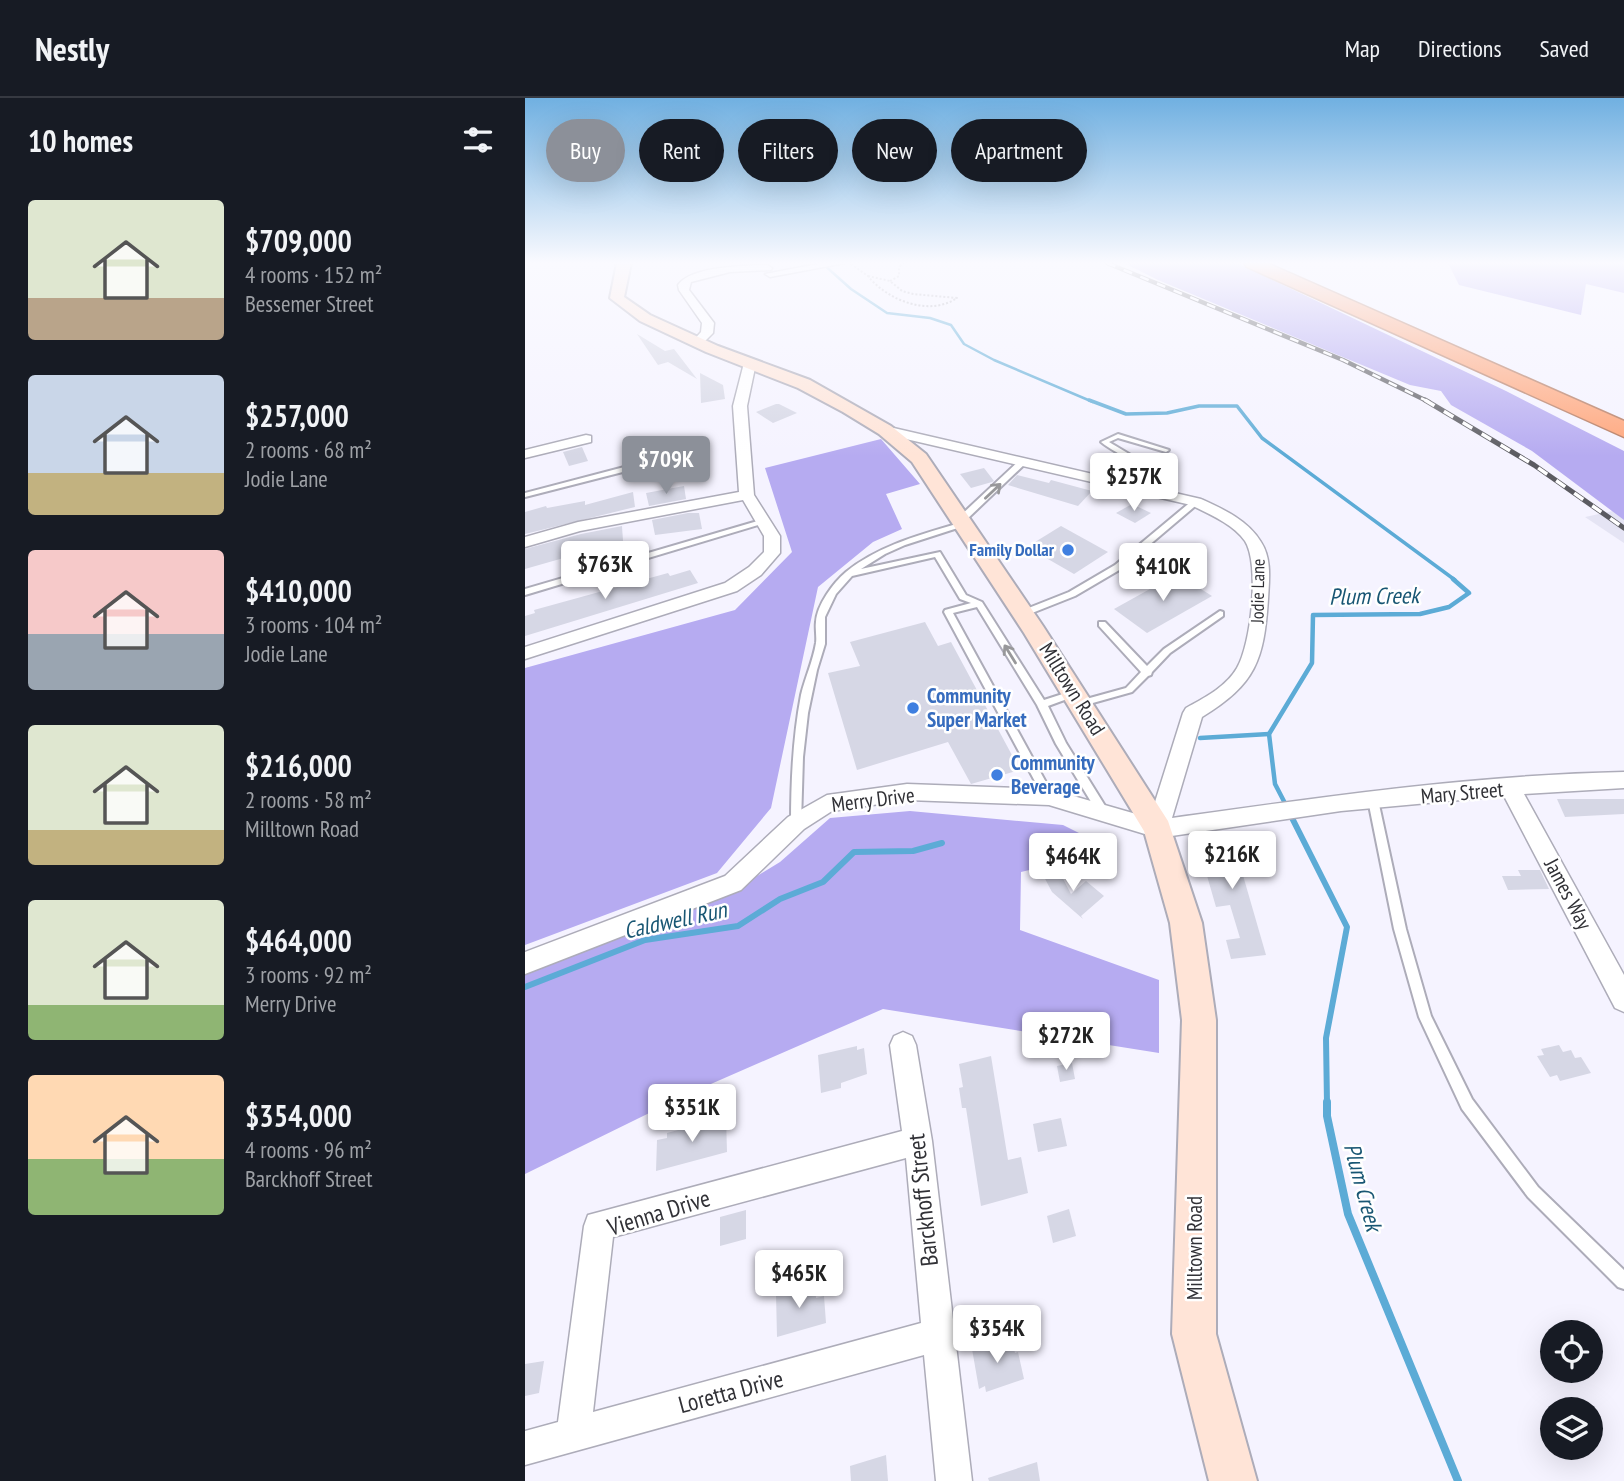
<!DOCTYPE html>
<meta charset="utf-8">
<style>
:root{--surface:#171b24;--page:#20242c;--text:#f1f3f6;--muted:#9ea1a6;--line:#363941;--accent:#8c9099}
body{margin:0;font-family:"PT Sans Narrow",sans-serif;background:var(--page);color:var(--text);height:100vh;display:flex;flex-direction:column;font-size:26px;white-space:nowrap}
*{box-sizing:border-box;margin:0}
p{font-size:23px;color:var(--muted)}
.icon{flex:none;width:38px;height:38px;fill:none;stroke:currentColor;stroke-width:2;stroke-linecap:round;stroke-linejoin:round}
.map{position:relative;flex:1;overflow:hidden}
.panel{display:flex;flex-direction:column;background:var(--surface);width:525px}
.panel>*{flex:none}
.hud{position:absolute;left:21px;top:21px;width:665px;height:63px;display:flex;gap:14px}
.fabs{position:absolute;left:1015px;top:1222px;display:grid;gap:14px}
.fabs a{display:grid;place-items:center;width:63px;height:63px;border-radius:50%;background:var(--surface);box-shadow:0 7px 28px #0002;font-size:35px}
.price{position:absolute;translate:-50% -60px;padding:0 16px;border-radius:7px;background:#fff;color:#222;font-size:23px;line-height:46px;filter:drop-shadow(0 2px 4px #0008)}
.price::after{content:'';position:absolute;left:50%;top:42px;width:21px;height:16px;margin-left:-10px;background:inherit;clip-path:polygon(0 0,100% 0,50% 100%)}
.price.active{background:var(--accent);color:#fff}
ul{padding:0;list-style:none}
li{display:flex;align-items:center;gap:21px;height:175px;padding:0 28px}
li span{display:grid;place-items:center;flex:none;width:196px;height:140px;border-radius:7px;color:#555}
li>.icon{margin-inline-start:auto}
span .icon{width:84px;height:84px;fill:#fffc;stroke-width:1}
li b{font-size:30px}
h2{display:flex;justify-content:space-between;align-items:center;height:84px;padding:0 28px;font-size:30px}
.pill{padding:0 24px;border-radius:32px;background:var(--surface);box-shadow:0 7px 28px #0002;font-size:24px;line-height:63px}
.pill.active{background:var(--accent);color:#fff}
header{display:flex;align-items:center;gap:42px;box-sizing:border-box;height:98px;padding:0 35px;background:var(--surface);border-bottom:2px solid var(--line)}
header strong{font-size:33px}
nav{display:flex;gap:38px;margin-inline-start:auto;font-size:24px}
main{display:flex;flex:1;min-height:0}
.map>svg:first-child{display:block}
.built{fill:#e5e4f4}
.forest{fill:#b6abf1}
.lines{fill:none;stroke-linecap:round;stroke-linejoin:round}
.stream-far4{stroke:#5cabd6;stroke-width:2.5}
.stream-far3{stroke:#5cabd6;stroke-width:3.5}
.stream-far2{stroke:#5cabd6;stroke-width:4.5}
.stream-far1{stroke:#5cabd6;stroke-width:6}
.stream{stroke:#5cabd6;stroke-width:8}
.building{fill:#d6d7e5}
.lane-casing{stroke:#adacb9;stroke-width:4}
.street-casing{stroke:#adacb9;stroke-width:3}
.secondary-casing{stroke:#adacb9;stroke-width:4}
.highway-casing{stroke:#b77c62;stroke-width:3}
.path{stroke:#aaa9b2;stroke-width:2;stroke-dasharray:2 2;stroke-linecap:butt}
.lane{fill:#fff;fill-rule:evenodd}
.street{fill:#fff;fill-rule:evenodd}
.secondary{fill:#ffe4d7;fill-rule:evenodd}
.highway{fill:#ffa57a;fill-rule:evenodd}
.rail-far1-casing{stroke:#5b5b61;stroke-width:4.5}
.rail-casing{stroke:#5b5b61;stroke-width:5}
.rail-far1{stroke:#fff;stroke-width:2.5;stroke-dasharray:9;stroke-linecap:butt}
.rail{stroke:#fff;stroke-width:3.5;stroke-dasharray:11;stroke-linecap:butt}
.oneway{stroke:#98989a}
.shop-dot{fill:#3f7fe0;stroke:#fff;stroke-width:2.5}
.labels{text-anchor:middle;stroke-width:5;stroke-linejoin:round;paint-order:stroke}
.far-shop-label{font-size:18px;font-weight:bold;fill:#366cbe;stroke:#fff;text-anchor:end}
.far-street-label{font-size:18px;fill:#313136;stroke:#fff}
.street-label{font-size:21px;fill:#313136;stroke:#fff}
.shop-label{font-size:21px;font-weight:bold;fill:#366cbe;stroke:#fff;text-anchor:start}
.water-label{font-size:23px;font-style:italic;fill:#185673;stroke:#fff}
.near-street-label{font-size:24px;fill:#313136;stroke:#fff}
</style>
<header>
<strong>Nestly</strong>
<nav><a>Map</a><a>Directions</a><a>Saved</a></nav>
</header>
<main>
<section class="panel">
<h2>10 homes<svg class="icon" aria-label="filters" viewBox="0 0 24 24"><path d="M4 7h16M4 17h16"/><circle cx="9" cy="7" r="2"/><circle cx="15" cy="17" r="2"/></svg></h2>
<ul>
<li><span style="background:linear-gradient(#dfe7d0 70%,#b9a48a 0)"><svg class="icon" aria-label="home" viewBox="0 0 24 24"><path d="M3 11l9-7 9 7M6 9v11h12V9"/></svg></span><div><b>$709,000</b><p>4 rooms · 152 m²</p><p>Bessemer Street</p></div></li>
<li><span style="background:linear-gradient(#c9d6e8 70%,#c2b280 0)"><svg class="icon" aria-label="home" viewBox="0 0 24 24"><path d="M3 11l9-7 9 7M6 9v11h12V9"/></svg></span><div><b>$257,000</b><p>2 rooms · 68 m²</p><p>Jodie Lane</p></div></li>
<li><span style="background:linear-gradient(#f6c9c9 60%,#9aa5b1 0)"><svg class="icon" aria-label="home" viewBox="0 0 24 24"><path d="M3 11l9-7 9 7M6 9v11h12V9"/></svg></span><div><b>$410,000</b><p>3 rooms · 104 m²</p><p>Jodie Lane</p></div></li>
<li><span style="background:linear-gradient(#dfe7d0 75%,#c2b280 0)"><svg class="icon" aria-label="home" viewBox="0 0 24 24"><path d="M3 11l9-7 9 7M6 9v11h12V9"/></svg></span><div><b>$216,000</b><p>2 rooms · 58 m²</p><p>Milltown Road</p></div></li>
<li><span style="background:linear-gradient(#dfe7d0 75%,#8fb573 0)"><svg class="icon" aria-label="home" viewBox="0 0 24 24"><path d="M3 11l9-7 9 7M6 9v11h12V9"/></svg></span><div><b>$464,000</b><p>3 rooms · 92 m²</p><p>Merry Drive</p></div></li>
<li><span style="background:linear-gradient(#ffd9b3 60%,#8fb573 0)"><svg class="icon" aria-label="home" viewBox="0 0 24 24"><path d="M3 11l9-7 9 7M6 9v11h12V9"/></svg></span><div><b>$354,000</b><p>4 rooms · 96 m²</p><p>Barckhoff Street</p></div></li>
</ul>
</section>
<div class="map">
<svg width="1099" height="1383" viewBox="0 0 1099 1383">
<rect width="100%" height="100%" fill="#f5f3ff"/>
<!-- built -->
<path class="built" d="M1088,413L1099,421V445L1060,419Z"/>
<!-- forest -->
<g class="forest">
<path d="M599,165H712L981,293L1099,353V422L1007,353L926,307L916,293L885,287L633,182Z"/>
<path d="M923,165H1099V195L1061,186L1056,217L934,187Z"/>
<path d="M356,341L395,386L361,396L377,431L348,444L293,489L246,710L192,775L0,847V570L210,512L267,454L240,370Z"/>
<path d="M385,713L538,727L588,752L496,774L495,832L634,882V955L358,911L163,996L0,1076V875L196,800L255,764L305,720Z"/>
</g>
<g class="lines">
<!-- stream-far4 -->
<path class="stream-far4" d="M297,165L326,191L362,215L405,220L426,227L439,246L469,262L568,304"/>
<!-- stream-far3 -->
<path class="stream-far3" d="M564,302L601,316L642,315L674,308H712L737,340L930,482"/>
<!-- stream-far2 -->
<g class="stream-far2">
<path d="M675,640L744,636"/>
<path d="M763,711L750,686L744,636L787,565L788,517L895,516L924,509L944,495L928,481"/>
</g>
<!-- stream-far1 -->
<g class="stream-far1">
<path d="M762,710L822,829L801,940L802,1006"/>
<path d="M0,889L120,842L213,828L255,801L298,784L329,754L388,753L417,745"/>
</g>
<!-- stream -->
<path class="stream" d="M802,1004V1018L823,1116L933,1383"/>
</g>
<!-- building -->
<g class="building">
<path d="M112,236L140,253L149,251L172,281L143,264L133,267Z"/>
<path d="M175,275L198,287L200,301L176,305Z"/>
<path d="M251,306H254L272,315L248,325L231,314Z"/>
<path d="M57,349L63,363L44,368L38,354Z"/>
<path d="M459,370L469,383L467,384L446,390L435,376Z"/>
<path d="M492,377L524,385L526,382L567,393L553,408L483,387Z"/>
<path d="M159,388L161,401L124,408L121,395Z"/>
<path d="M108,394L110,409L0,436V414L21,408L22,410L60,403V407Z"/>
<path d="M607,406L626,415L610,425L591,415Z"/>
<path d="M163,415H174L177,431L130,437L127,422Z"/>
<path d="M97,428L98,443L0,471V451L56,436Z"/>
<path d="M536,428L583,454L549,476L502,449Z"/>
<path d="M165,472L173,485L0,538V518L10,515L9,512L143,475L145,478Z"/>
<path d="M652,476L687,498L622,535L589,511Z"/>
<path d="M400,524L413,548L426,544L495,672L446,686L423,644L332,672L303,575L335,568L325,544Z"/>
<path d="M1032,701H1099V716L1040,719Z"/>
<path d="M715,736L725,766L715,767L741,857L706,861L701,842L715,840L705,807L691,809L672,743Z"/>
<path d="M532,769L546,796L561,783L579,798L556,818L558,821L527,794L517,775Z"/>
<path d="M993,772H1015L1024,791L983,792L977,778H996Z"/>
<path d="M1034,947L1038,954L1046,952L1050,960L1056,959L1066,975L1035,983L1032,977L1025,979L1012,958L1019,957L1016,951Z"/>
<path d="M332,948V952L339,950L342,976L316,985V990L296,995L293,957Z"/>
<path d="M466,958L483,1062L496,1059L503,1095L456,1108L441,1010H437L434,990L438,989L434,966Z"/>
<path d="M547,965L550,981L535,984L532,968Z"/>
<path d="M201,1019L202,1054L131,1073L132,1042L142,1040V1035Z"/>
<path d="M536,1020L542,1048L513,1054L508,1026Z"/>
<path d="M544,1111L551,1138L528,1145L522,1118Z"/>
<path d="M221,1112V1141L195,1148V1119Z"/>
<path d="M290,1186L291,1200L299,1198L301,1225L252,1239L251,1196Z"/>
<path d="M486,1238L490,1255L493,1254L499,1281L461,1294L460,1288L454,1291L447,1251Z"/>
<path d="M19,1263L14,1295L0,1298V1266Z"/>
<path d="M361,1357L363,1383H326L325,1368Z"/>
<path d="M512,1364L515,1383H464L463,1380Z"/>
</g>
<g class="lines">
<defs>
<g id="lane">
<path d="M593,336L644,352L641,354L593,340L584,344C603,356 636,369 629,396L622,394C625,365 594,359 576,344Z"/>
<path d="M126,362H129V366L0,399V395Z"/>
<path d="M495,362L502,364L440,423H434V419Z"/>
<path d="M668,402L675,404L596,471L550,498L502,517H496V513L544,494L590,467Z"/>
<path d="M236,422H242L243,424L0,497V491Z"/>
<path d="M438,424H444L445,426L380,447L360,456L336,471L415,454L441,497L457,504L519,602L550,592L553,593L555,595L553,597L523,608L541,645L582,711L583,714L582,717H574L531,646L512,607L452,509L428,515L529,699L528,702H520L419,514L420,512L446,505L435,501L410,459L327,478L311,496L300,519V546L292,572L283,615L278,659L276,725L275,728H267L266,725C266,682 268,639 276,597C280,580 288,563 291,545C292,538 290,531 291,524C292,507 308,485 321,474C354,447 398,436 438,424Z"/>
<path d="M695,513L698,514V518L645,555L627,574L626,577L623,578L607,594L557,608L554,607L552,605L554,603L601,590L616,574L574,528V524H580L622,568L639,551Z"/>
<path d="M848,698L852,699L853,702L881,831L906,918L947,1001L1013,1089L1099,1172V1191L1093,1189L1003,1099L937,1011L894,919L869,831L843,702L844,699Z"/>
</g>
<g id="street">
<path d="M298,165H320L245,179L240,176Z"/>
<path d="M242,167L247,170L246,172L205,174L166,184L164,192L189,225L188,235L177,246H169L167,244L176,234L177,225L154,192L153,187C167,168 219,168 242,167Z"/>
<path d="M225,261L231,265L222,308L229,397L255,438V455L236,477L212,493L0,561V549L200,485L224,469L239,454V438L218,402L55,433L0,449V439L53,424L214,394L208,308L219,265Z"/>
<path d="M360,328L676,401C698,411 723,422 736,444C747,461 744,482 743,501C739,562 731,586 677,619L647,720C797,699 948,677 1099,674V690L999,696L1099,877V914L1090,910L979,698L816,713L633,740L524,707L382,702L307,713L279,731L216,792L0,876V854L200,778L263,719L302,697L382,686L524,691L625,720L658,615L661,610C679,600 701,589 712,570C726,547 735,466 720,443C708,426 684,416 666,407L355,335V329Z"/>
<path d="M61,337L66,338V344L0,360V352Z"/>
<path d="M378,934L387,938L391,947L407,1043L447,1383H411L399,1257L0,1367V1333L33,1324L59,1128L63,1117L377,1033L365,947L369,938ZM381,1060L396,1225L68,1314L88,1139Z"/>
</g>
<path id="secondary" d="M92,165H106L99,199L125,217L193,248L285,282L366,328L401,356L518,528L643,723L677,825L691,922V1236L732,1383H684L647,1236L657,922L645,825L619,733L499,535L387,364L354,336L318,314L273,290L181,254L115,223L85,200Z"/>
<path id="highway" d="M719,165H742L1099,323V339L722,169Z"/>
</defs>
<!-- lane casing -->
<use href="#lane" class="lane-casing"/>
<!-- street casing -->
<use href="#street" class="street-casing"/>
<!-- secondary casing -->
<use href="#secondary" class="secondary-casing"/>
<!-- highway casing -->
<use href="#highway" class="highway-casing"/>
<!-- path -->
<g class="path">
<path d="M326,166L343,178"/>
<path d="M343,178L365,183L377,193L388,196L432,200C404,219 362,202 343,178Z"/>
<path d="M365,183L374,178V169L379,165"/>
</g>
<!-- lane -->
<use href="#lane" class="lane"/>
<!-- street -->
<use href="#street" class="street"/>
<!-- secondary -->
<use href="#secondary" class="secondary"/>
<!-- highway -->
<use href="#highway" class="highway"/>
<defs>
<path id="rail-far1" d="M582,165L818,262L904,304"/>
<path id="rail" d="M900,302L1009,367L1099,430"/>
</defs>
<!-- rail-far1 casing -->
<use href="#rail-far1" class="rail-far1-casing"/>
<!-- rail casing -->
<use href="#rail" class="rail-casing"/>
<!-- rail-far1 -->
<use href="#rail-far1" class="rail-far1"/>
<!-- rail -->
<use href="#rail" class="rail"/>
</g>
<!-- one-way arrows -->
<defs><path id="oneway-shaft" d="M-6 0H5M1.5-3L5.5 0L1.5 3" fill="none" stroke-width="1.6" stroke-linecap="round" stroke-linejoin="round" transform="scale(1.75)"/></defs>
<g class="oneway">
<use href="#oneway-shaft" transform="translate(468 393) rotate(-43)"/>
<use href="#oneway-shaft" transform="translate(485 556) rotate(-122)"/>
</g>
<!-- sky -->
<linearGradient id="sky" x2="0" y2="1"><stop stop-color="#70b0e1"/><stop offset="0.46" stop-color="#fafaff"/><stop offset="1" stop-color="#fafaff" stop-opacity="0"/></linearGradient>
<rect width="1099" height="358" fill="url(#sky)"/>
<!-- markers -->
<g class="shop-dot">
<circle cx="543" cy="452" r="7"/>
<circle cx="388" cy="610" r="7"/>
<circle cx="472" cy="677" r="7"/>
</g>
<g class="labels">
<!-- far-shop labels -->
<g class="far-shop-label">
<text x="529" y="458">Family Dollar</text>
</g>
<!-- far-street labels -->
<g class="far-street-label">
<text transform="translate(733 493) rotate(-89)" y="6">Jodie Lane</text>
</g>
<!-- street labels -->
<g class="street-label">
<text transform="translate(547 591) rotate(58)" y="7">Milltown Road</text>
<text transform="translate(937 695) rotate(-5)" y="7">Mary Street</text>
<text transform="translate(348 702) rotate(-7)" y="7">Merry Drive</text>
<text transform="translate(1043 796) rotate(62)" y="7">James Way</text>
<text transform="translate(670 1150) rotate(-90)" y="7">Milltown Road</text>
</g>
<!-- shop labels -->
<g class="shop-label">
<text x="402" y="605">Community<tspan x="402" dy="24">Super Market</tspan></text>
<text x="486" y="672">Community<tspan x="486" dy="24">Beverage</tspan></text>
</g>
<!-- water labels -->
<g class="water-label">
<text transform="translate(849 498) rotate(-1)" y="8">Plum Creek</text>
<text transform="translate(150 822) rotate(-12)" y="8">Caldwell Run</text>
<text transform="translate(838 1089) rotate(75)" y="8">Plum Creek</text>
</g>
<!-- near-street labels -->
<g class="near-street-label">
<text transform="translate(398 1102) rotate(-96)" y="8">Barckhoff Street</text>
<text transform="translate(134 1115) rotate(-17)" y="8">Vienna Drive</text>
<text transform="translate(206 1294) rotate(-15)" y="8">Loretta Drive</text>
</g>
</g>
</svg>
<div class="fabs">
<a><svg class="icon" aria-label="locate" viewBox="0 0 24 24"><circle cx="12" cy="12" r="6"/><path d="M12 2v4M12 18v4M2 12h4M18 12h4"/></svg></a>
<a><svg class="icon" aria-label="layers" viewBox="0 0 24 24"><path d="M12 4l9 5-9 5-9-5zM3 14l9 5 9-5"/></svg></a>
</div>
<b class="price active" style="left:141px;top:398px">$709K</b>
<b class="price" style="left:609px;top:415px">$257K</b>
<b class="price" style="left:80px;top:503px">$763K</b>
<b class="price" style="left:638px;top:505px">$410K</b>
<b class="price" style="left:707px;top:793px">$216K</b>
<b class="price" style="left:548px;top:795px">$464K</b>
<b class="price" style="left:541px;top:974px">$272K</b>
<b class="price" style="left:167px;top:1046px">$351K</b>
<b class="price" style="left:274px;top:1212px">$465K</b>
<b class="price" style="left:472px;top:1267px">$354K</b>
<div class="hud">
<a class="pill active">Buy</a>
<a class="pill">Rent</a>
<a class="pill">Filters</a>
<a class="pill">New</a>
<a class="pill">Apartment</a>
</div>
</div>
</main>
